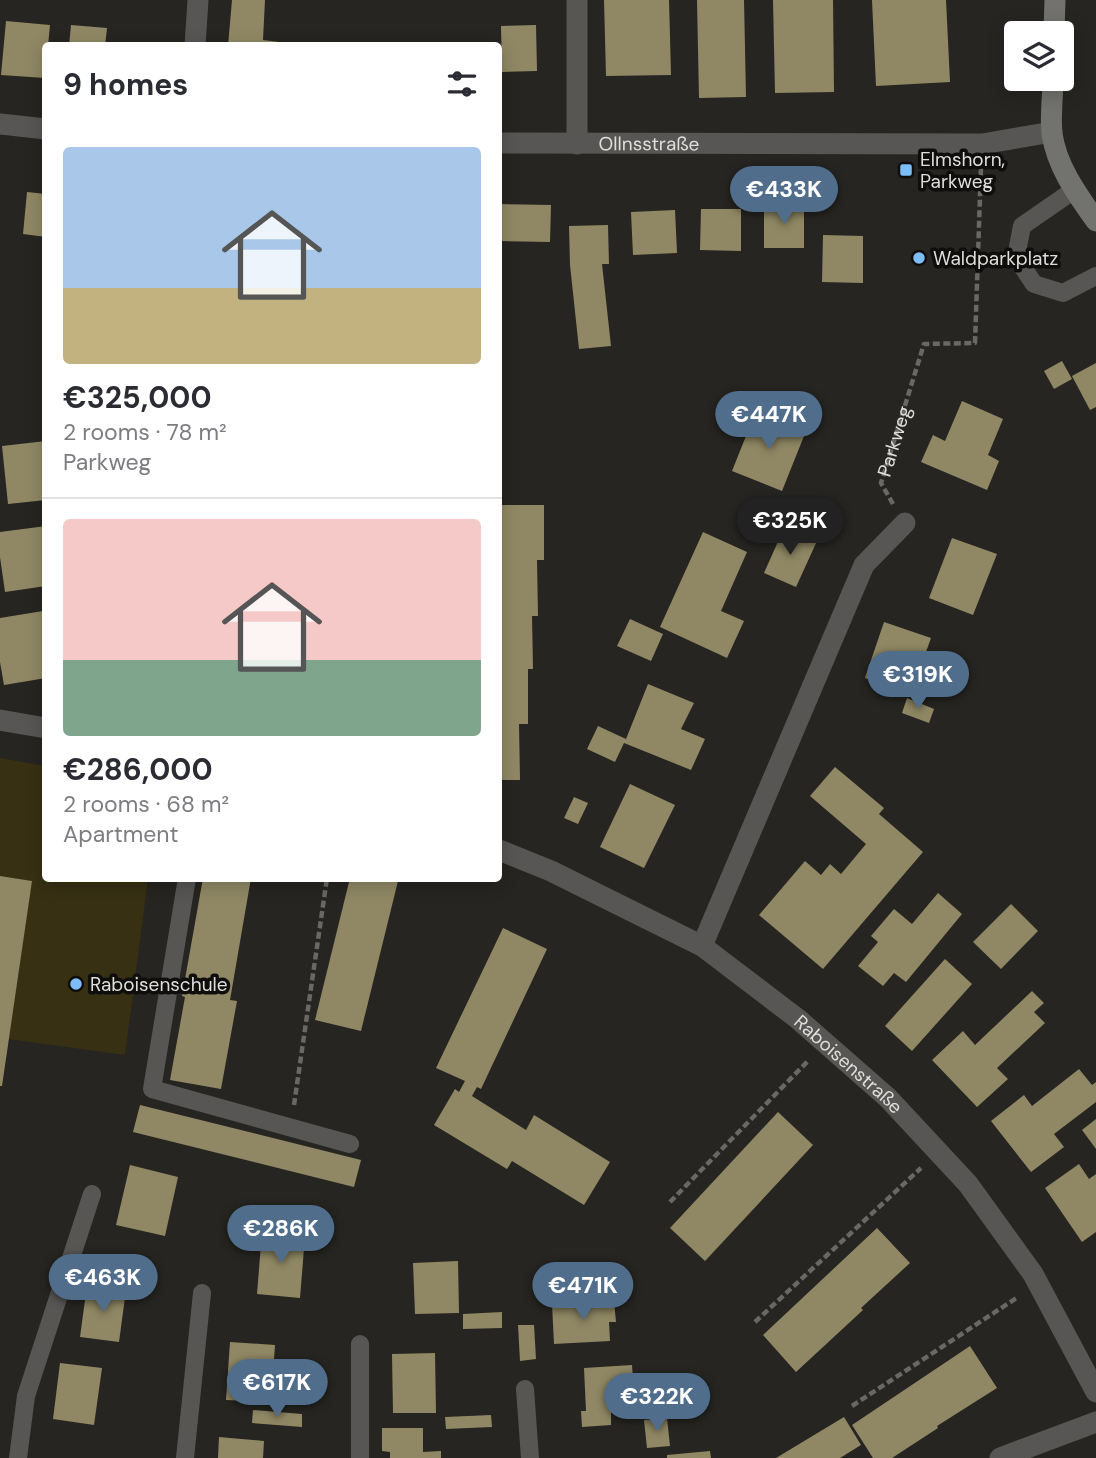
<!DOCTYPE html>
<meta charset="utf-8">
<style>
:root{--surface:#fff;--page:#f2f2f3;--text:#2b2b33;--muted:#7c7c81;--line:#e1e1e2;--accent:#506d8c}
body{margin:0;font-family:"DM Sans",sans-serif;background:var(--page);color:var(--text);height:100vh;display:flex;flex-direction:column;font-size:26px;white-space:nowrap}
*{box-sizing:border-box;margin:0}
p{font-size:23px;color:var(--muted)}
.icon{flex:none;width:38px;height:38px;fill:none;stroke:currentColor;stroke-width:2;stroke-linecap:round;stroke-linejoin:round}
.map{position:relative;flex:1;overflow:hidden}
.panel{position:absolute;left:42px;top:42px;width:460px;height:840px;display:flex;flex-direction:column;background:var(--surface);border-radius:7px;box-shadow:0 4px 18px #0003}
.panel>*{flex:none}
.controls{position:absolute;left:1004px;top:21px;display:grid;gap:14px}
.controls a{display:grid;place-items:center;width:70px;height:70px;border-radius:7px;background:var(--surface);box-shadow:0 4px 18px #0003;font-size:35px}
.price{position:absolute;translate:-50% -60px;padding:0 16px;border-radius:24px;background:var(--accent);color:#fff;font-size:23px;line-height:46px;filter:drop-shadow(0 2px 4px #0008)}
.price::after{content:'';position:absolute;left:50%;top:42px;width:21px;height:16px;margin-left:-10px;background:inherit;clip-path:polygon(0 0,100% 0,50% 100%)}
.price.current{background:#222;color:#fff}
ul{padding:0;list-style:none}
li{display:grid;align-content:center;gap:14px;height:371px;padding:0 21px}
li+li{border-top:2px solid var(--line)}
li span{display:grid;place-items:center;height:217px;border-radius:7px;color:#555}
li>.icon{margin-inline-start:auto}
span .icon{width:126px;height:126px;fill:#fffc;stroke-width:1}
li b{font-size:30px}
h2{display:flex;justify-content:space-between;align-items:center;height:84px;padding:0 21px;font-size:30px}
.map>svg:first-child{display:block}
.green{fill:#373013}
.building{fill:#908864}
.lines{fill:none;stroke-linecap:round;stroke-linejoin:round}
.path{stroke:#686864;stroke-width:4.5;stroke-dasharray:7 3.5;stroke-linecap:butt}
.lane{stroke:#575654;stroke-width:18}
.street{stroke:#575654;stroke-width:21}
.secondary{stroke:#72726f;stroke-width:21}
.poi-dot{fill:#7dbef9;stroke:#0f0e0d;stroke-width:2.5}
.labels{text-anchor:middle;stroke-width:7;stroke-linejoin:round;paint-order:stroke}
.street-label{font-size:19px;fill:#dededb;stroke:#0f0e0d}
.poi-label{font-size:19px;fill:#dededb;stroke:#0f0e0d;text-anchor:start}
</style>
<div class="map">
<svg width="1096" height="1458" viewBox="0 0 1096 1458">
<rect width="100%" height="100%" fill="#262521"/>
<!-- green -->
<path class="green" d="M0,758L45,766L46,878L148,879L125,1055L8,1039L32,881L0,876Z"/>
<!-- building -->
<g class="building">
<path d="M232,0H265L263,40L287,43V46H228Z"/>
<path d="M604,0H669L671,75L606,76Z"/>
<path d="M697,0H744L746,97L699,98Z"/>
<path d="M773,0H833L834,92L775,93Z"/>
<path d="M872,0H946L950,82L876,86Z"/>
<path d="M6,21L50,25L48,46H46L45,78L1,75Z"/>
<path d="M71,25L107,28L105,46H69Z"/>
<path d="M536,25L537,71L502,72L501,26Z"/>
<path d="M27,192L46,194V237L23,234Z"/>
<path d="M499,204L551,205L550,242L499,241Z"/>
<rect x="764" y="204" width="40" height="44"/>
<path d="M701,209H741V251L700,250Z"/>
<path d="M675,210L677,253L633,255L631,212Z"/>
<path d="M608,225L609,264H602L611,346L579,349L570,265L569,226Z"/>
<path d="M823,235L863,236V283L822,282Z"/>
<path d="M1062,361L1072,379L1054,389L1044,371Z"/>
<path d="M1096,363V407L1090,410L1072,376Z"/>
<path d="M962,401L1003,419L988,455L999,461L987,490L921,462L933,435L945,441Z"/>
<path d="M756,411L806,431L782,491L732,471Z"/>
<path d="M46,441V500L8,504L2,446Z"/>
<path d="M499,505H544V560H537L538,616H532L533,669H528V724H519L520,780H499Z"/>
<path d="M46,526V586L5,592L0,557V532Z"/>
<path d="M785,526L817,541L796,587L764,573Z"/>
<path d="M703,532L747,552L721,611L744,621L727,658L660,627Z"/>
<path d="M952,538L997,554L973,615L929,598Z"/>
<path d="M43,611L46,678L4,685L0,662V618Z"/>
<path d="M630,619L663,634L651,661L617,646Z"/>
<path d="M884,622L931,638L911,694L865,678Z"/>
<path d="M648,684L694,703L681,729L705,739L691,770L624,743L615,762L587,749L598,726L626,739Z"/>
<path d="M907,698L934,709L929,723L902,713Z"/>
<path d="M835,767L884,808L879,814L923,852L823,969L759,915L805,861L821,875L830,864L841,874L866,844L810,796Z"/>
<path d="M630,784L675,805L644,868L600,847Z"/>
<path d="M574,797L588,803L578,824L564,818Z"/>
<path d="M0,876L32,881L2,1086H0Z"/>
<path d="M203,878H251L230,1000L237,1001L221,1089L170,1080L185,997L182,996Z"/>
<path d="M350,878H386L398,881L361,1031L315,1020Z"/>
<path d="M938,893L962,914L906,982L894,973L883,986L858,966L878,942L871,936L894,909L912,924Z"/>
<path d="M1011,904L1038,931L1001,969L973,942Z"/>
<path d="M503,928L547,949L481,1089L477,1087L472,1096L526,1130L534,1115L610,1162L584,1205L512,1161L507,1169L434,1125L455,1089L459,1092L465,1081L436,1068Z"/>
<path d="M945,959L972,984L912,1051L885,1026Z"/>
<path d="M1032,991L1044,1003L1034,1012L1045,1023L997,1068L1008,1079L977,1107L932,1060L963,1031L975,1045Z"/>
<path d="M1079,1069L1092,1085L1096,1082V1102L1054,1134L1064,1147L1031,1172L991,1121L1024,1095L1032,1106Z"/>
<path d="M140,1105L361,1160L354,1187L133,1132Z"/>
<path d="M778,1112L813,1145L705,1261L670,1228Z"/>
<path d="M1096,1119V1149L1082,1130Z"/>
<path d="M1079,1164L1089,1179L1096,1174V1232L1082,1242L1045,1188Z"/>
<path d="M130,1165L178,1177L165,1236L116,1225Z"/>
<path d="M877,1228L910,1263L861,1308L863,1310L796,1372L763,1335Z"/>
<path d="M262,1232L305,1236L300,1298L257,1294Z"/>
<path d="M458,1261L459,1313L415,1314L413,1263Z"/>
<path d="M87,1285L126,1290L119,1342L80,1337Z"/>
<path d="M614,1301L616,1322H609L610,1341L554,1344L552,1304Z"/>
<path d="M502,1312V1328L463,1329V1314Z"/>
<path d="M518,1325H534L536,1359L520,1361Z"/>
<path d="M230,1342L275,1345L271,1402L226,1400Z"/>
<path d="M970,1346L997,1388L937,1426L938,1428L892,1458H873L852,1425Z"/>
<path d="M435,1353L436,1413H393L392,1354Z"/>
<path d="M60,1363L102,1368L94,1425L53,1419Z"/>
<path d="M632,1365L635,1408L611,1409V1425L582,1427L581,1411H586L584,1368Z"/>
<path d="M253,1410L302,1414V1427L252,1423Z"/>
<path d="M491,1415L492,1427L446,1429L445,1417Z"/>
<path d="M844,1417L861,1445L840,1458H776Z"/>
<path d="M667,1418L670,1446L647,1448L644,1420Z"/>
<path d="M382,1428H423V1452L441,1451V1458H390V1452L382,1451Z"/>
<path d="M219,1437L264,1441L263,1458H218Z"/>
<path d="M710,1451L711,1458H667V1455Z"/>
</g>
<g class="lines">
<!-- path -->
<g class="path">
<path id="s1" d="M893,504L881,483L924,344L975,343L981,167"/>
<path d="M294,1105L327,878"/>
<path d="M670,1202L809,1060"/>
<path d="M755,1322L921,1168"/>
<path d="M852,1406L1018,1297"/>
</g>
<!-- lane -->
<g class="lane">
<path d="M1074,190L1022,226L1016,257L1034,284L1063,293L1096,276"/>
<path d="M187,878L152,1089L350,1144"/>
<path d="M525,1389L530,1458"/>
<path d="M18,1458L26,1396L92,1194"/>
<path d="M185,1458L202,1293"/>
<path d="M360,1458V1344"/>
</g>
<!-- street -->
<g class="street">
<path d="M577,0V144"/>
<path d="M195,46L198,0"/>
<path d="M0,124L46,129"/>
<path id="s2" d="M499,143L982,144L1052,132"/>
<path d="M0,720L46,728"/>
<path id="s3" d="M499,850L551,871L702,946L798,1019L888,1098L968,1184L1033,1274L1096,1392"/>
<path d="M702,946L864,565L905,523"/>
<path d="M1000,1458L1096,1422"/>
</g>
<!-- secondary -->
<g class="secondary">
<path d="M1054,33L1055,0"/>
<path d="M1053,79C1053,96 1050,116 1052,134C1057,167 1077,194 1096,221"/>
</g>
</g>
<!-- markers -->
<g class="poi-dot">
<rect x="899" y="163" width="14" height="14" rx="3.5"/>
<circle cx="919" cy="258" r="7"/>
<circle cx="76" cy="984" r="7"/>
</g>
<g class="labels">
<!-- street labels -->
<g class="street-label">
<text dy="7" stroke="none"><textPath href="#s2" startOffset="150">Ollnsstraße</textPath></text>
<text dy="7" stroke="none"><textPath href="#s1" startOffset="68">Parkweg</textPath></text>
<text dy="7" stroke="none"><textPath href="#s3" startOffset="413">Raboisenstraße</textPath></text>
</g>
<!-- poi labels -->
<g class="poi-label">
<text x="920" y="166">Elmshorn,<tspan x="920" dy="22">Parkweg</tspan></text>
<text x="933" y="265">Waldparkplatz</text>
<text x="90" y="991">Raboisenschule</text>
</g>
</g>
</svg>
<div class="controls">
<a><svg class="icon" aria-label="layers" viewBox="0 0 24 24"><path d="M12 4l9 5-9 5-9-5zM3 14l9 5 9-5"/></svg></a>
</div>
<b class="price" style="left:784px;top:226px">€433K</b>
<b class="price" style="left:769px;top:451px">€447K</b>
<b class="price current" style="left:790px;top:557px">€325K</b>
<b class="price" style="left:918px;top:711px">€319K</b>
<b class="price" style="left:281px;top:1265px">€286K</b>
<b class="price" style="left:103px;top:1314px">€463K</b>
<b class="price" style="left:583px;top:1322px">€471K</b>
<b class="price" style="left:277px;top:1419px">€617K</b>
<b class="price" style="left:657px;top:1433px">€322K</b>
<section class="panel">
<h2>9 homes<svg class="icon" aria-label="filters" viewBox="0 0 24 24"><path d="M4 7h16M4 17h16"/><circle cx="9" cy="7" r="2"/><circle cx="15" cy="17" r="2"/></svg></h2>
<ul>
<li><span style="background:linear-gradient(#a9c7e8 65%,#c2b280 0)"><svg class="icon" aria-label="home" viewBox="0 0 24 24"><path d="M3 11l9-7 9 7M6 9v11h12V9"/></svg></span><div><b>€325,000</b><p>2 rooms · 78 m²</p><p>Parkweg</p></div></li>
<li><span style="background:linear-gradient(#f6c9c9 65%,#7fa58c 0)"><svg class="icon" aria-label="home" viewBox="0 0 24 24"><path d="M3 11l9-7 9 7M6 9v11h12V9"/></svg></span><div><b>€286,000</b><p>2 rooms · 68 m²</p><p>Apartment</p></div></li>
</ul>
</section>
</div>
